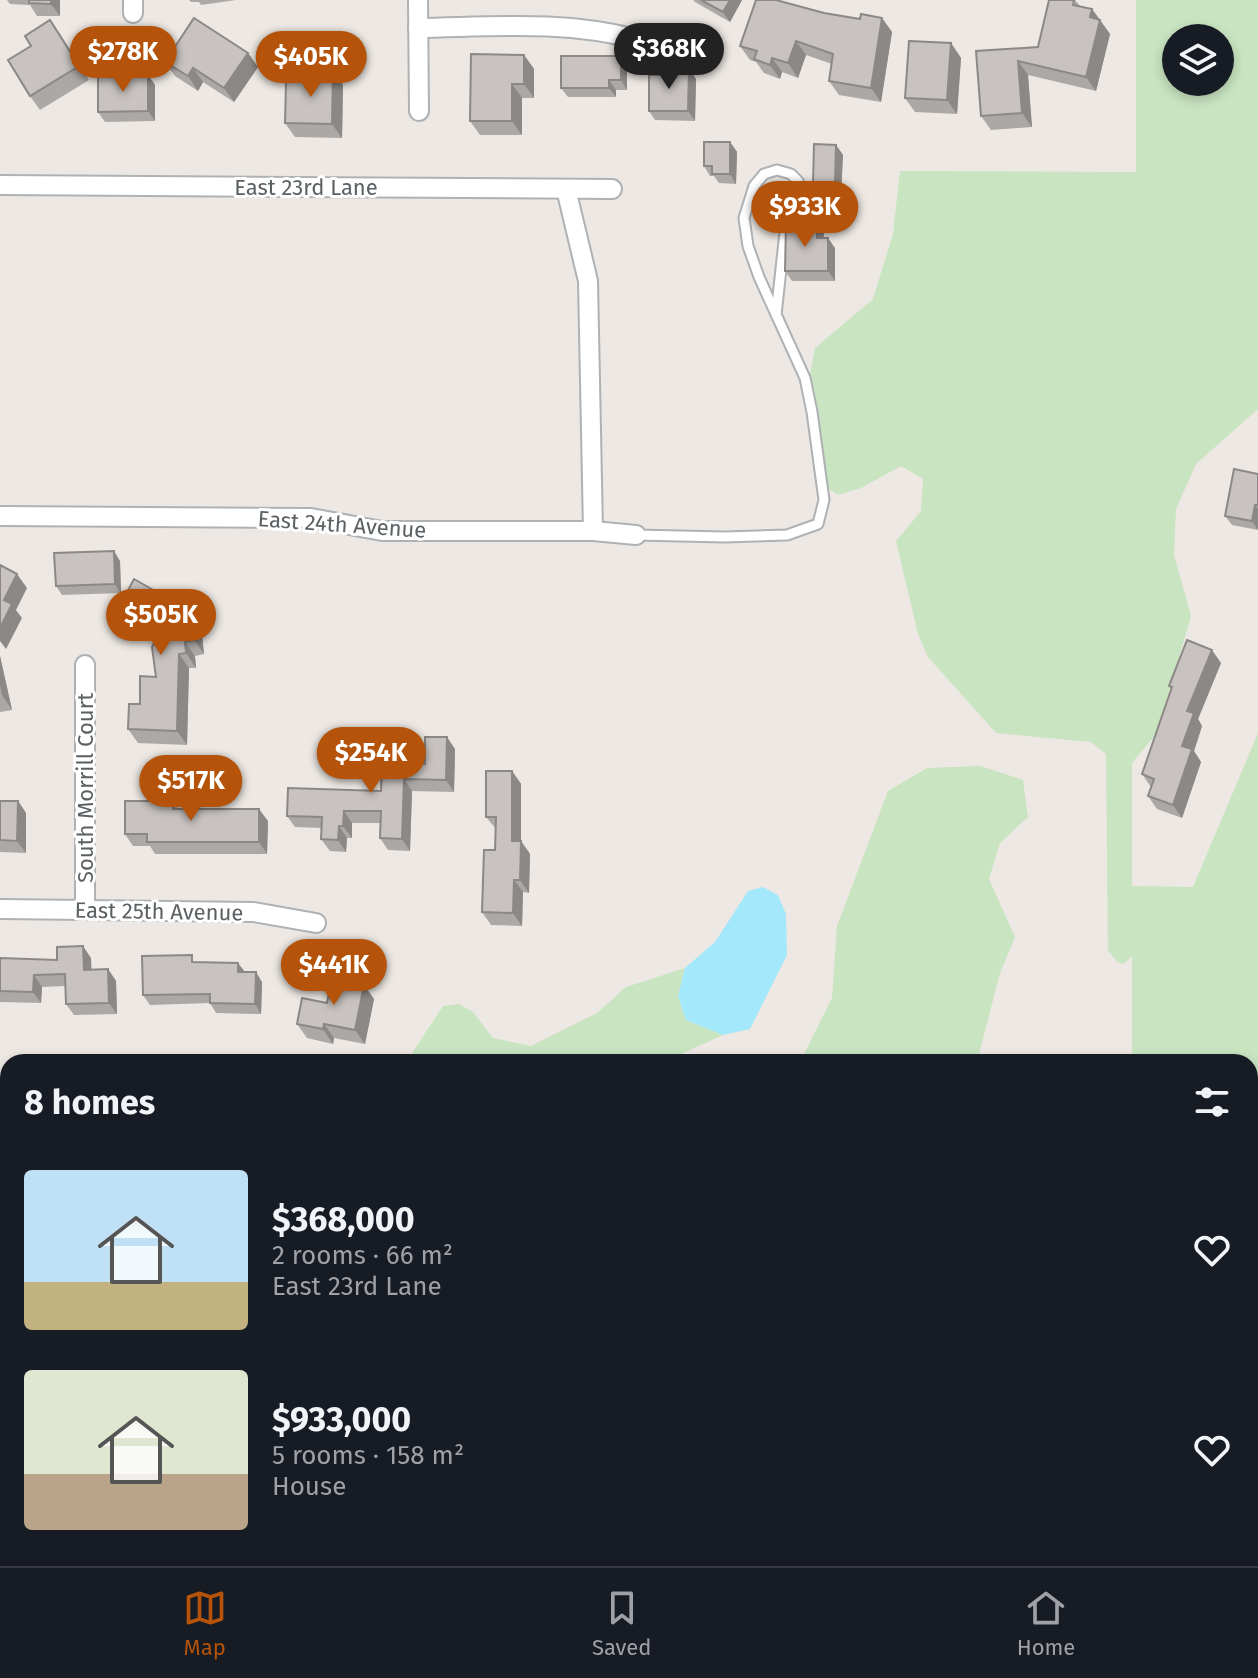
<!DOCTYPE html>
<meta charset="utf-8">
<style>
:root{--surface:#171b24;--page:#20242c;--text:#f1f3f6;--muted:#9ea1a6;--line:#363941;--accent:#b45309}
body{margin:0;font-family:"Fira Sans",sans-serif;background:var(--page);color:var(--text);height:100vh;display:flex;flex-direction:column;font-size:30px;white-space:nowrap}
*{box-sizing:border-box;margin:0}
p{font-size:26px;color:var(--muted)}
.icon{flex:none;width:44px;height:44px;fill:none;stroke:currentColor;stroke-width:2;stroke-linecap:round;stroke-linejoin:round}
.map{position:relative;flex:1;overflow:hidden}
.sheet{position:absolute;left:0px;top:1054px;width:1258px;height:512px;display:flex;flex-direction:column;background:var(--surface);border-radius:24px 24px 0 0;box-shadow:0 4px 12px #0003}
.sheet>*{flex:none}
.fabs{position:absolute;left:1162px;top:24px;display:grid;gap:16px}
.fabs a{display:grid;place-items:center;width:72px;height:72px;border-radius:50%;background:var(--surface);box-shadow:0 4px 12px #0003;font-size:40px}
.price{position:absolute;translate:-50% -68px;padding:0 18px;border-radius:28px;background:var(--accent);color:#fff;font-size:26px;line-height:52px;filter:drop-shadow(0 2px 4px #0008)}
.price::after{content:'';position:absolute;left:50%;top:48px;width:24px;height:18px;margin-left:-12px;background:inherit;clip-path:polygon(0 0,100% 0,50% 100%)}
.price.current{background:#222;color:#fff}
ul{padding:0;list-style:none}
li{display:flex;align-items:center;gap:24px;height:200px;padding:0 24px}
li span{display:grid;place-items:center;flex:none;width:224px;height:160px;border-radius:8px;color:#555}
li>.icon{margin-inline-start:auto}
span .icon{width:96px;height:96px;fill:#fffc;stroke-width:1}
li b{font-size:34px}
h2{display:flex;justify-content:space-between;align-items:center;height:96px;padding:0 24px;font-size:34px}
.dock{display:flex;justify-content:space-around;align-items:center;height:112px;border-top:2px solid var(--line);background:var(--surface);font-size:22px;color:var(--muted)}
.dock a{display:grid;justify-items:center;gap:4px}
.dock .current{color:var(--accent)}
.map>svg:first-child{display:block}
.green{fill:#c8e4c0;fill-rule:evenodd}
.water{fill:#a4e9fb}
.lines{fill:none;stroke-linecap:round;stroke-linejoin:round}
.stream{stroke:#a4e9fb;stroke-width:6}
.service-casing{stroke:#aeb2b5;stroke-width:13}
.minor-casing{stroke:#aeb2b5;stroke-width:22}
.path{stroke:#a4d5a5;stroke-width:4;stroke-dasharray:8 4;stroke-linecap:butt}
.service{stroke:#fff;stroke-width:9}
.minor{stroke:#fff;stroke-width:18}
.wall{fill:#aca8a5}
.shaded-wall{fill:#8c8886}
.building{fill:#c8c3c0;stroke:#8c8886;stroke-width:2}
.labels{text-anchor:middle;stroke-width:6;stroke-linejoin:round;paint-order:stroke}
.street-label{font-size:22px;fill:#5b6063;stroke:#fff}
</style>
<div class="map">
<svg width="1258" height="1566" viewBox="0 0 1258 1566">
<rect width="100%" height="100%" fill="#ede8e3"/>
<!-- green -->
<g class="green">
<path d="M1136,0H1258V409L1196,464L1176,509L1174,555L1191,616L1157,733L1132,763V886L1193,887L1258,733V1566H1134L1133,1558H1250V1062H1132V956L1124,964L1117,962L1108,950L1106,754L1091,742L996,733L928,657L918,634L896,541L921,511L923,479L901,466L861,488L838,495L828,488L810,375L815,348L873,299L893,234L900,171L1136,172ZM1176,38H1220V82H1176Z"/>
<path d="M980,766L1023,780L1028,817L1000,843L989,879L1015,937L1000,973L977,1062H800L832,998L837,926L888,791L927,768Z"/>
<path d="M685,968L678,996L686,1020L723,1035L681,1054L677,1062H353L407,1061L443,1006L459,1004L473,1012L493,1038L531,1046L597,1013L626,987Z"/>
<path d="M700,1558H778L771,1566H704Z"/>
<path d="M802,1558H967L966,1565L946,1566H800Z"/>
</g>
<!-- water -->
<path class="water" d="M763,887L778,895L786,914L787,955L750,1029L723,1035L686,1020L678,996L685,968L715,942L748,891Z"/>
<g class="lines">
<!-- stream -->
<path class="stream" d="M1086,1558L1091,1566"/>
<defs>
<path id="service" d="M636,535L725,537L787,535L818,524L824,500L812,412L805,378L759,277L748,246L744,218L754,186L764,174L777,170L791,174L798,181L785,232L776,315"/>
<g id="minor">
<path d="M418,0L419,111"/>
<path d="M133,13V0"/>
<path d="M418,28C491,27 564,20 635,39"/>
<path d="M0,185L612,189"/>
<path d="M566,189L588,281L593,531"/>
<path d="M0,516L311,518L382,531H593L636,535"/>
<path d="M85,665V910"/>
<path d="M0,909L254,912L316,923"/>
<path d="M0,1412H8"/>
<path d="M216,1558L217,1566"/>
</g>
</defs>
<!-- service casing -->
<use href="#service" class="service-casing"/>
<!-- minor casing -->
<use href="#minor" class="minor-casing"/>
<!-- path -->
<g class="path">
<path d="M0,1258H8"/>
<path d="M332,1566V1558"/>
</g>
<!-- service -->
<use href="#service" class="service"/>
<!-- minor -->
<use href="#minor" class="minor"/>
</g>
<!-- wall -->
<g class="wall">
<path d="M7,0H60V16H37L30,5L10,4Z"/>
<path d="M189,0H236L201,5L199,2H191Z"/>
<path d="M693,0H742L730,22L695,2Z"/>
<path d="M1049,0H1075L1080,6L1092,9L1110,34L1096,91L1028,75L1032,127L991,130L981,116L976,51L1038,47Z"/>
<path d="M824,13L860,19L882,18L892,32L881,102L839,95L829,81L832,64L806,55L798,78L782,72L780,79L764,73L756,62L750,60L740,46Z"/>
<path d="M50,20L89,80L40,110L30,96L31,46Z"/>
<path d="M951,43L961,58L957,114L915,112L905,98Z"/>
<path d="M248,53L258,67L234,102L203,82L198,91L175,76L165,62Z"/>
<path d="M524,55L534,69V98H522V135H480L470,121Z"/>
<path d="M627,66V90H616V97H568L561,88Z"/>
<path d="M689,69L696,79L695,121L655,120L649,111L667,75Z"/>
<path d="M333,70L343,85L342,138L295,137L285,123L309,82Z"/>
<path d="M148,75L155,85V121L105,122L98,112Z"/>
<path d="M730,142L737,152L736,184L719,183L714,176H710L704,166Z"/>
<path d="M836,145L843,155L841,194L819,193L813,184Z"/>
<path d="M817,223L824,232L823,238L835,248V281H792L785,271Z"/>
<path d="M1258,474V530L1232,525L1225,516Z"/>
<path d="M120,561L121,593L62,595L56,586Z"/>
<path d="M189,594L199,608L204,654L195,656L196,668H189L187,745L138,743L128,729L140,704L156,677L160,634L131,617L121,603Z"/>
<path d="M0,656L12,710L0,712Z"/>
<path d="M1221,663L1198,719L1202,726L1194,751L1201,762L1182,818L1157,809L1148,796L1151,787L1142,774L1171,689L1169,686Z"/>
<path d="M455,749L454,792L412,791L410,851L388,850L380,838V823H352V838H347L346,852L330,851L321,839L322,828L295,827L287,816L381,791L425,764Z"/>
<path d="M512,771L521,784V841L530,854L529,893L523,892L522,926L491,925L482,912L495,850L496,829L486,817Z"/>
<path d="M0,801H18L26,813V853L0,852Z"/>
<path d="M173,801L178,809L268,821L267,854H155L150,846H133L125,834Z"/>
<path d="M0,958L57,960L91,958V969H108L116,981L117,1014L74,1015L66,1004L65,986L42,987L41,1003L0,1002Z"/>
<path d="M196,962L238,963L244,972L262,982L261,1014L216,1013L210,1003L150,1005L143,995Z"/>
<path d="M364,985L374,999L365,1044L334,1038L333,1044L307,1038L297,1024L327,1003Z"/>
<path d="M0,1079L7,1089V1114H0Z"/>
<path d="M8,1444V1505L2,1496Z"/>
</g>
<!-- shaded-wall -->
<g class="shaded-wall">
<path d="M51,0H60V16L51,4Z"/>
<path d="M730,0H742L730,22L723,12Z"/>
<path d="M1092,9L1110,34L1096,91L1086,77L1090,17Z"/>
<path d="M882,18L892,32L881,102L871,88Z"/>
<path d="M50,20L60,34L89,80L79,66Z"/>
<path d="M796,41L806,55L798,78L788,63Z"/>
<path d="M951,43L961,58L957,114L947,100Z"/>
<path d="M248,53L258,67L234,102L224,88Z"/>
<path d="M524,55L534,69V98L524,84Z"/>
<path d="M621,56L627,66V90L621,80Z"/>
<path d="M772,58L782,72L780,79L770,65Z"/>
<path d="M1018,61L1028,75L1032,127L1022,113Z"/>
<path d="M193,68L203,82L198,91L188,76Z"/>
<path d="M689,69L696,79L695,121L688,111Z"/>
<path d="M333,70L343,85L342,138L332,124Z"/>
<path d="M148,75L155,85V121L148,111Z"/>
<path d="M609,80L616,90V97L609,88Z"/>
<path d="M512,84L522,98V135L512,121Z"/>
<path d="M730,142L737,152L736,184L730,174Z"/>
<path d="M836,145L843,155L841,194L835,184Z"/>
<path d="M817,223L824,232L823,248L817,238Z"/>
<path d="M828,238L835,248V281L828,271Z"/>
<path d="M1255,505L1258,509V530L1252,521Z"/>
<path d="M114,551L120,561L121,593L115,584Z"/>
<path d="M17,574L27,588L16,610L22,618L6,649L0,641V628L4,600Z"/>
<path d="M189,594L199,608L204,654L194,640Z"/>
<path d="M185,642L195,656L196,668L186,653Z"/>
<path d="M1212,650L1221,663L1198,719L1202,726L1194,751L1201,762L1182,818L1173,805L1187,711Z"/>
<path d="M179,654L189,668L187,745L177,731Z"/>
<path d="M0,656L12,710L2,695L0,685Z"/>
<path d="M447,737L455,749L454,792L446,780Z"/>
<path d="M512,771L521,784V841L530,854L529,893L520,880L512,841Z"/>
<path d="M404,779L412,791L410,851L402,839Z"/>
<path d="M18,801L26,813V853L17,841Z"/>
<path d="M259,809L268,821L267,854L259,842Z"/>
<path d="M344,811L352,823V838L343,826Z"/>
<path d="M339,826L347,838L346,852L338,840Z"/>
<path d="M514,880L523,892L522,926L513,913Z"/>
<path d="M83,946L91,958L92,981L84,970Z"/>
<path d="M238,963L245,972H238Z"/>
<path d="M108,969L116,981L117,1014L109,1003Z"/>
<path d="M256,972L262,982L261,1014L255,1004Z"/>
<path d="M34,975L42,987L41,1003L33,992Z"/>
<path d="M364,985L374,999L365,1044L355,1030Z"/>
<path d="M324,1024L334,1038L333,1044L323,1029Z"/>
<path d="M0,1079L7,1089V1114L0,1104Z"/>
<rect x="171" y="1558" width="7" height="8"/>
<path d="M312,1558H321L322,1566H312Z"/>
</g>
<!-- building -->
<g class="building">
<path d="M29,0H51V4L29,3Z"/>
<path d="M701,0H730L723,12Z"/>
<path d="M756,0H776L824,13L860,19L861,14L882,18L871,88L829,81L833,54L796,41L788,63L772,58L770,65L754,59L757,51L740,46Z"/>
<path d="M1049,0H1074L1073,5L1092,9L1090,17L1100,20L1086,77L1018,61L1022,113L981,116L976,51L1038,47Z"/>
<path d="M194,18L248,53L224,88L193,68L188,76L165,62Z"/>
<path d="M50,20L79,66L30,96L8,60L31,46L25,36Z"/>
<path d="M909,41L951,43L947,100L905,98Z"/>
<path d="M471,54L524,55V84H512V121H470Z"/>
<path d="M561,56H621V80H609V88H561Z"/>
<path d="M667,69H689L688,111H649V75H667Z"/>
<path d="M309,70H333L332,124L285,123L286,82H309Z"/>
<path d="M148,75V111L98,112V76Z"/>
<path d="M704,142H730V174H712V166H704Z"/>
<path d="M814,144L836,145L835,184H813Z"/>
<path d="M786,223H817V238H828V271H785Z"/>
<path d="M1234,469L1258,474V505H1255L1252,521L1225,516Z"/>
<path d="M114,551L115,584L56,586L54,553Z"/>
<path d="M0,565L17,574L4,600L12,604L0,628Z"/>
<path d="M134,579L164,596L189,594L194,640L185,642L186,653L179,654L177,731L128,729L129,704H140V676L156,677L152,647L163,627L121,603Z"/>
<path d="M1187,640L1212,650L1187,711L1194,713L1182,746L1192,749L1173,805L1148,796L1154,779L1142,774L1172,687L1169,686Z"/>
<path d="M425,737H447L446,780L404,779L402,839L380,838L381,811H344L343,826H339L338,840L321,839L322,817L287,816L288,788L381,791L382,763L425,764Z"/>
<path d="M486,771H512V841H521L520,880H514L513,913L482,912L484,850H495L496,817H486Z"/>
<path d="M0,801H18L17,841L0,840Z"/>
<path d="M125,801H173V809H259V842H147V834H125Z"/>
<path d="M83,946L84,970L108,969L109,1003L66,1004L65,974L34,975L33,992L0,991V958L57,960V947Z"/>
<path d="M192,955V962L238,963V972H256L255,1004L210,1003V994L143,995L142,956Z"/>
<path d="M332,978L364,985L355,1030L324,1024L323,1029L297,1024L302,998L327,1003Z"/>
<path d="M6,1258H8V1368H3Z"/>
<path d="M3,1444H8V1496H2Z"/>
<path d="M19,1558H171V1566H10V1562H19Z"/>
<path d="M254,1558H312V1566H255Z"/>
</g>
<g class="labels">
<!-- street labels -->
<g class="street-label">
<text x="306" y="195">East 23rd Lane</text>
<text transform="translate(342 524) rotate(4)" y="8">East 24th Avenue</text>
<text transform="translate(85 788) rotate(-90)" y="8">South Morrill Court</text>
<text transform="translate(159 911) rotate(1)" y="8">East 25th Avenue</text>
</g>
</g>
</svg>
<div class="fabs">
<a><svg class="icon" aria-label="layers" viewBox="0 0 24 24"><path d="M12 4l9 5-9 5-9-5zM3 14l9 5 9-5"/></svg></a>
</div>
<b class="price current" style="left:669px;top:91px">$368K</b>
<b class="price" style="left:123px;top:94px">$278K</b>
<b class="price" style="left:311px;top:99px">$405K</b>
<b class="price" style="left:805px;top:249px">$933K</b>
<b class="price" style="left:161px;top:657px">$505K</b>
<b class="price" style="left:371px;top:795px">$254K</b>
<b class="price" style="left:191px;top:823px">$517K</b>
<b class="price" style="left:334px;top:1007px">$441K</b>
<section class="sheet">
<h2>8 homes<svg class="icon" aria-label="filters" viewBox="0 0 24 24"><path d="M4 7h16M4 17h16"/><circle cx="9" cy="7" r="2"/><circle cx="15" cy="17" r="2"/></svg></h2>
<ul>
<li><span style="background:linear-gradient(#bfe0f5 70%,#c2b280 0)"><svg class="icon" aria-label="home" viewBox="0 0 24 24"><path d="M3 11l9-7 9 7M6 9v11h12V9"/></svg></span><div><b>$368,000</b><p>2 rooms · 66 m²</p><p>East 23rd Lane</p></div><svg class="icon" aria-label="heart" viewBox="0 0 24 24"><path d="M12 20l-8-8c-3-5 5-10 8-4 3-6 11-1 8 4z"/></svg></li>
<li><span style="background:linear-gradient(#dfe7d0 65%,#b9a48a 0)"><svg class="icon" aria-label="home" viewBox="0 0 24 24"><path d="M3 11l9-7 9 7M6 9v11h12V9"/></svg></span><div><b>$933,000</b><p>5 rooms · 158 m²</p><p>House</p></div><svg class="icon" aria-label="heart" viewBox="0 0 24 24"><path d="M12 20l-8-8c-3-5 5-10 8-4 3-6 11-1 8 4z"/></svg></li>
</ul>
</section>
</div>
<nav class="dock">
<a class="current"><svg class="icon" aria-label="map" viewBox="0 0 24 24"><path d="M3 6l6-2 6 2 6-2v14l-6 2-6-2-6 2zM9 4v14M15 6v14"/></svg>Map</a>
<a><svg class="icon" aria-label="saved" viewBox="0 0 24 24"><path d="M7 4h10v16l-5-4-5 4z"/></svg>Saved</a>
<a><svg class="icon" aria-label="home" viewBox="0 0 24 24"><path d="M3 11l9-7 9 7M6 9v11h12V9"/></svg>Home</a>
</nav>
